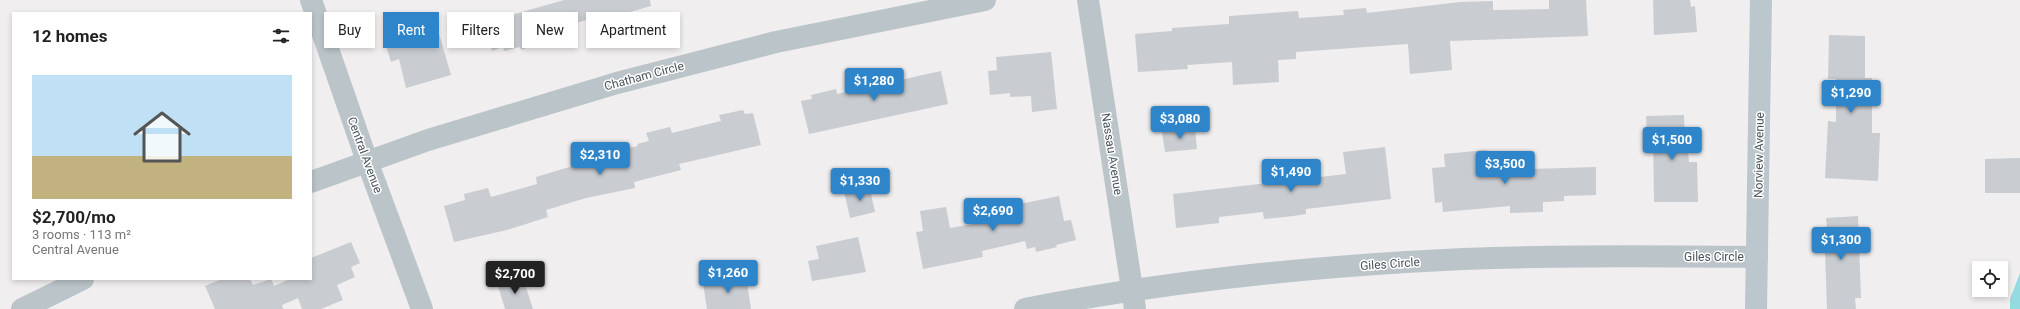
<!DOCTYPE html>
<meta charset="utf-8">
<style>
:root{--surface:#fff;--page:#f6f6f6;--text:#222;--muted:#767676;--line:#e0e0e0;--accent:#2e85c9}
body{margin:0;font-family:Roboto,sans-serif;background:var(--page);color:var(--text);height:100vh;display:flex;flex-direction:column;font-size:15px;white-space:nowrap}
*{box-sizing:border-box;margin:0}
p{font-size:13px;color:var(--muted)}
.icon{flex:none;width:22px;height:22px;fill:none;stroke:currentColor;stroke-width:2;stroke-linecap:round;stroke-linejoin:round}
.map{position:relative;flex:1;overflow:hidden}
.panel{position:absolute;left:12px;top:12px;width:300px;height:268px;display:flex;flex-direction:column;background:var(--surface);border-radius:0px;box-shadow:0 2px 6px #0003}
.panel>*{flex:none}
.hud{position:absolute;left:324px;top:12px;width:380px;height:36px;display:flex;gap:8px}
.buttons{position:absolute;left:1972px;top:261px;display:grid;gap:8px}
.buttons a{display:grid;place-items:center;width:36px;height:36px;border-radius:0px;background:var(--surface);box-shadow:0 2px 6px #0003;font-size:20px}
.price{position:absolute;translate:-50% -34px;padding:0 9px;border-radius:4px;background:var(--accent);color:#fff;font-size:13px;line-height:26px;filter:drop-shadow(0 1px 2px #0008)}
.price::after{content:'';position:absolute;left:50%;top:24px;width:12px;height:9px;margin-left:-6px;background:inherit;clip-path:polygon(0 0,100% 0,50% 100%)}
.price.selected{background:#222;color:#fff}
ul{padding:0;list-style:none}
li{display:grid;align-content:center;gap:8px;height:212px;padding:0 20px}
li+li{border-top:1px solid var(--line)}
li span{display:grid;place-items:center;height:124px;border-radius:0px;color:#555}
li>.icon{margin-inline-start:auto}
span .icon{width:72px;height:72px;fill:#fffc;stroke-width:1}
li b{font-size:17px}
h2{display:flex;justify-content:space-between;align-items:center;height:48px;padding:0 20px;font-size:17px}
.pill{padding:0 14px;border-radius:0px;background:var(--surface);box-shadow:0 2px 6px #0003;font-size:14px;line-height:36px}
.pill.selected{background:var(--accent);color:#fff}
.map>svg:first-child{display:block}
.water{fill:#93dae1}
.building{fill:#c9ccd0}
.lines{fill:none;stroke-linecap:round;stroke-linejoin:round}
.street{stroke:#bbc4c9;stroke-width:22}
.secondary{stroke:#bcc6cd;stroke-width:22}
.labels{text-anchor:middle;stroke-width:3;stroke-linejoin:round;paint-order:stroke}
.street-label{font-size:12px;fill:#485359;stroke:#fff}
</style>
<div class="map">
<svg width="2020" height="309" viewBox="0 0 2020 309">
<rect width="100%" height="100%" fill="#f0eeee"/>
<!-- water -->
<path class="water" d="M2020,273V309H2010V299Z"/>
<!-- building -->
<g class="building">
<path d="M564,0H650L651,6L591,23L590,19L549,31L551,38L542,41L543,43L521,50L520,47L504,51L503,47L492,51L484,23Z"/>
<path d="M1549,0H1586L1588,36L1450,41L1452,70L1410,74L1408,44L1296,52V59L1278,60L1279,82L1233,85L1232,62L1187,65L1188,69L1138,72L1135,34L1172,31V28L1229,24V16L1298,11L1299,18L1344,15L1343,10L1366,8L1367,13L1460,2L1493,1V10L1549,9Z"/>
<path d="M1653,0H1690L1691,7L1695,6L1697,32L1654,35Z"/>
<path d="M410,14L417,36L438,30L451,75L406,88L399,59L391,62L384,39L389,37L384,21Z"/>
<path d="M1829,35L1865,36V78H1872V133H1880L1878,181L1825,178L1828,121L1836,122V79H1828Z"/>
<path d="M1051,52L1057,109L1032,112L1031,96L1010,97V93L990,95L988,71L997,70L996,57Z"/>
<path d="M941,71L948,104L809,134L801,101L812,99L811,95L836,89L837,94Z"/>
<path d="M743,110L745,114L753,113L761,145L679,164L681,170L634,182L635,188L586,198L546,210L548,217L507,230L454,242L444,206L465,200L464,194L488,188L491,197L537,184L536,177L626,150L625,149L638,146L637,144L649,141L646,133L670,127L672,133L721,121L719,115Z"/>
<path d="M1684,115L1685,152H1688L1689,162H1697L1698,202H1654L1653,136H1647L1646,116Z"/>
<path d="M1195,128L1197,149L1165,152L1162,132Z"/>
<path d="M1385,147L1391,199L1306,209V214L1293,216L1264,219L1263,212L1219,217V223L1176,228L1173,194L1346,174L1343,152Z"/>
<path d="M1486,150L1488,166L1494,165L1495,170L1596,167V195L1564,196V201L1543,202V212L1510,213V206L1443,212L1442,202L1435,203L1432,168L1445,167L1444,154Z"/>
<path d="M2020,158V193H1985V159Z"/>
<path d="M869,185L875,212L850,218L844,191Z"/>
<path d="M1059,196L1064,221L1071,220L1076,240L1056,245L1057,247L1036,252L1035,247L1027,249L1025,241L982,251L983,257L923,269L916,232L923,231L920,211L946,207L950,228L991,221V210Z"/>
<path d="M1858,216L1861,298H1855L1856,309H1827L1825,250H1815L1814,229L1827,228L1826,218Z"/>
<path d="M858,237L866,272L812,281L808,261L819,259L816,246Z"/>
<path d="M351,242L360,263L351,267L355,277L337,285L343,300L321,309H302L298,298L282,305L283,309H215L205,286L222,279H250L253,285L271,279L274,286L290,279H311V258Z"/>
<path d="M746,276L751,309H707L703,283Z"/>
<path d="M523,278L533,309H505L498,286Z"/>
</g>
<g class="lines">
<!-- street -->
<g class="street">
<path d="M311,0L367,161L422,309"/>
<path d="M1088,0L1135,309"/>
<path d="M311,182L428,140L617,83L776,42L985,0"/>
<path d="M22,309L83,279"/>
<path d="M1025,309C1151,284 1278,270 1406,262C1523,255 1641,256 1757,257"/>
</g>
<!-- secondary -->
<path class="secondary" d="M1756,309L1761,0"/>
</g>
<g class="labels">
<!-- street labels -->
<g class="street-label">
<text transform="translate(644 76) rotate(-15)" y="4">Chatham Circle</text>
<text transform="translate(1112 154) rotate(81)" y="4">Nassau Avenue</text>
<text transform="translate(365 155) rotate(70)" y="4">Central Avenue</text>
<text transform="translate(1759 155) rotate(-89)" y="4">Norview Avenue</text>
<text x="1714" y="261">Giles Circle</text>
<text transform="translate(1390 264) rotate(-4)" y="4">Giles Circle</text>
</g>
</g>
</svg>
<div class="buttons">
<a><svg class="icon" aria-label="locate" viewBox="0 0 24 24"><circle cx="12" cy="12" r="6"/><path d="M12 2v4M12 18v4M2 12h4M18 12h4"/></svg></a>
</div>
<b class="price" style="left:874px;top:102px">$1,280</b>
<b class="price" style="left:1851px;top:114px">$1,290</b>
<b class="price" style="left:1180px;top:140px">$3,080</b>
<b class="price" style="left:1672px;top:161px">$1,500</b>
<b class="price" style="left:600px;top:176px">$2,310</b>
<b class="price" style="left:1505px;top:185px">$3,500</b>
<b class="price" style="left:1291px;top:193px">$1,490</b>
<b class="price" style="left:860px;top:202px">$1,330</b>
<b class="price" style="left:993px;top:232px">$2,690</b>
<b class="price" style="left:1841px;top:261px">$1,300</b>
<b class="price" style="left:728px;top:294px">$1,260</b>
<b class="price selected" style="left:515px;top:295px">$2,700</b>
<div class="hud">
<a class="pill">Buy</a>
<a class="pill selected">Rent</a>
<a class="pill">Filters</a>
<a class="pill">New</a>
<a class="pill">Apartment</a>
</div>
<section class="panel">
<h2>12 homes<svg class="icon" aria-label="filters" viewBox="0 0 24 24"><path d="M4 7h16M4 17h16"/><circle cx="9" cy="7" r="2"/><circle cx="15" cy="17" r="2"/></svg></h2>
<ul>
<li><span style="background:linear-gradient(#bfe0f5 65%,#c2b280 0)"><svg class="icon" aria-label="home" viewBox="0 0 24 24"><path d="M3 11l9-7 9 7M6 9v11h12V9"/></svg></span><div><b>$2,700/mo</b><p>3 rooms · 113 m²</p><p>Central Avenue</p></div></li>
</ul>
</section>
</div>
